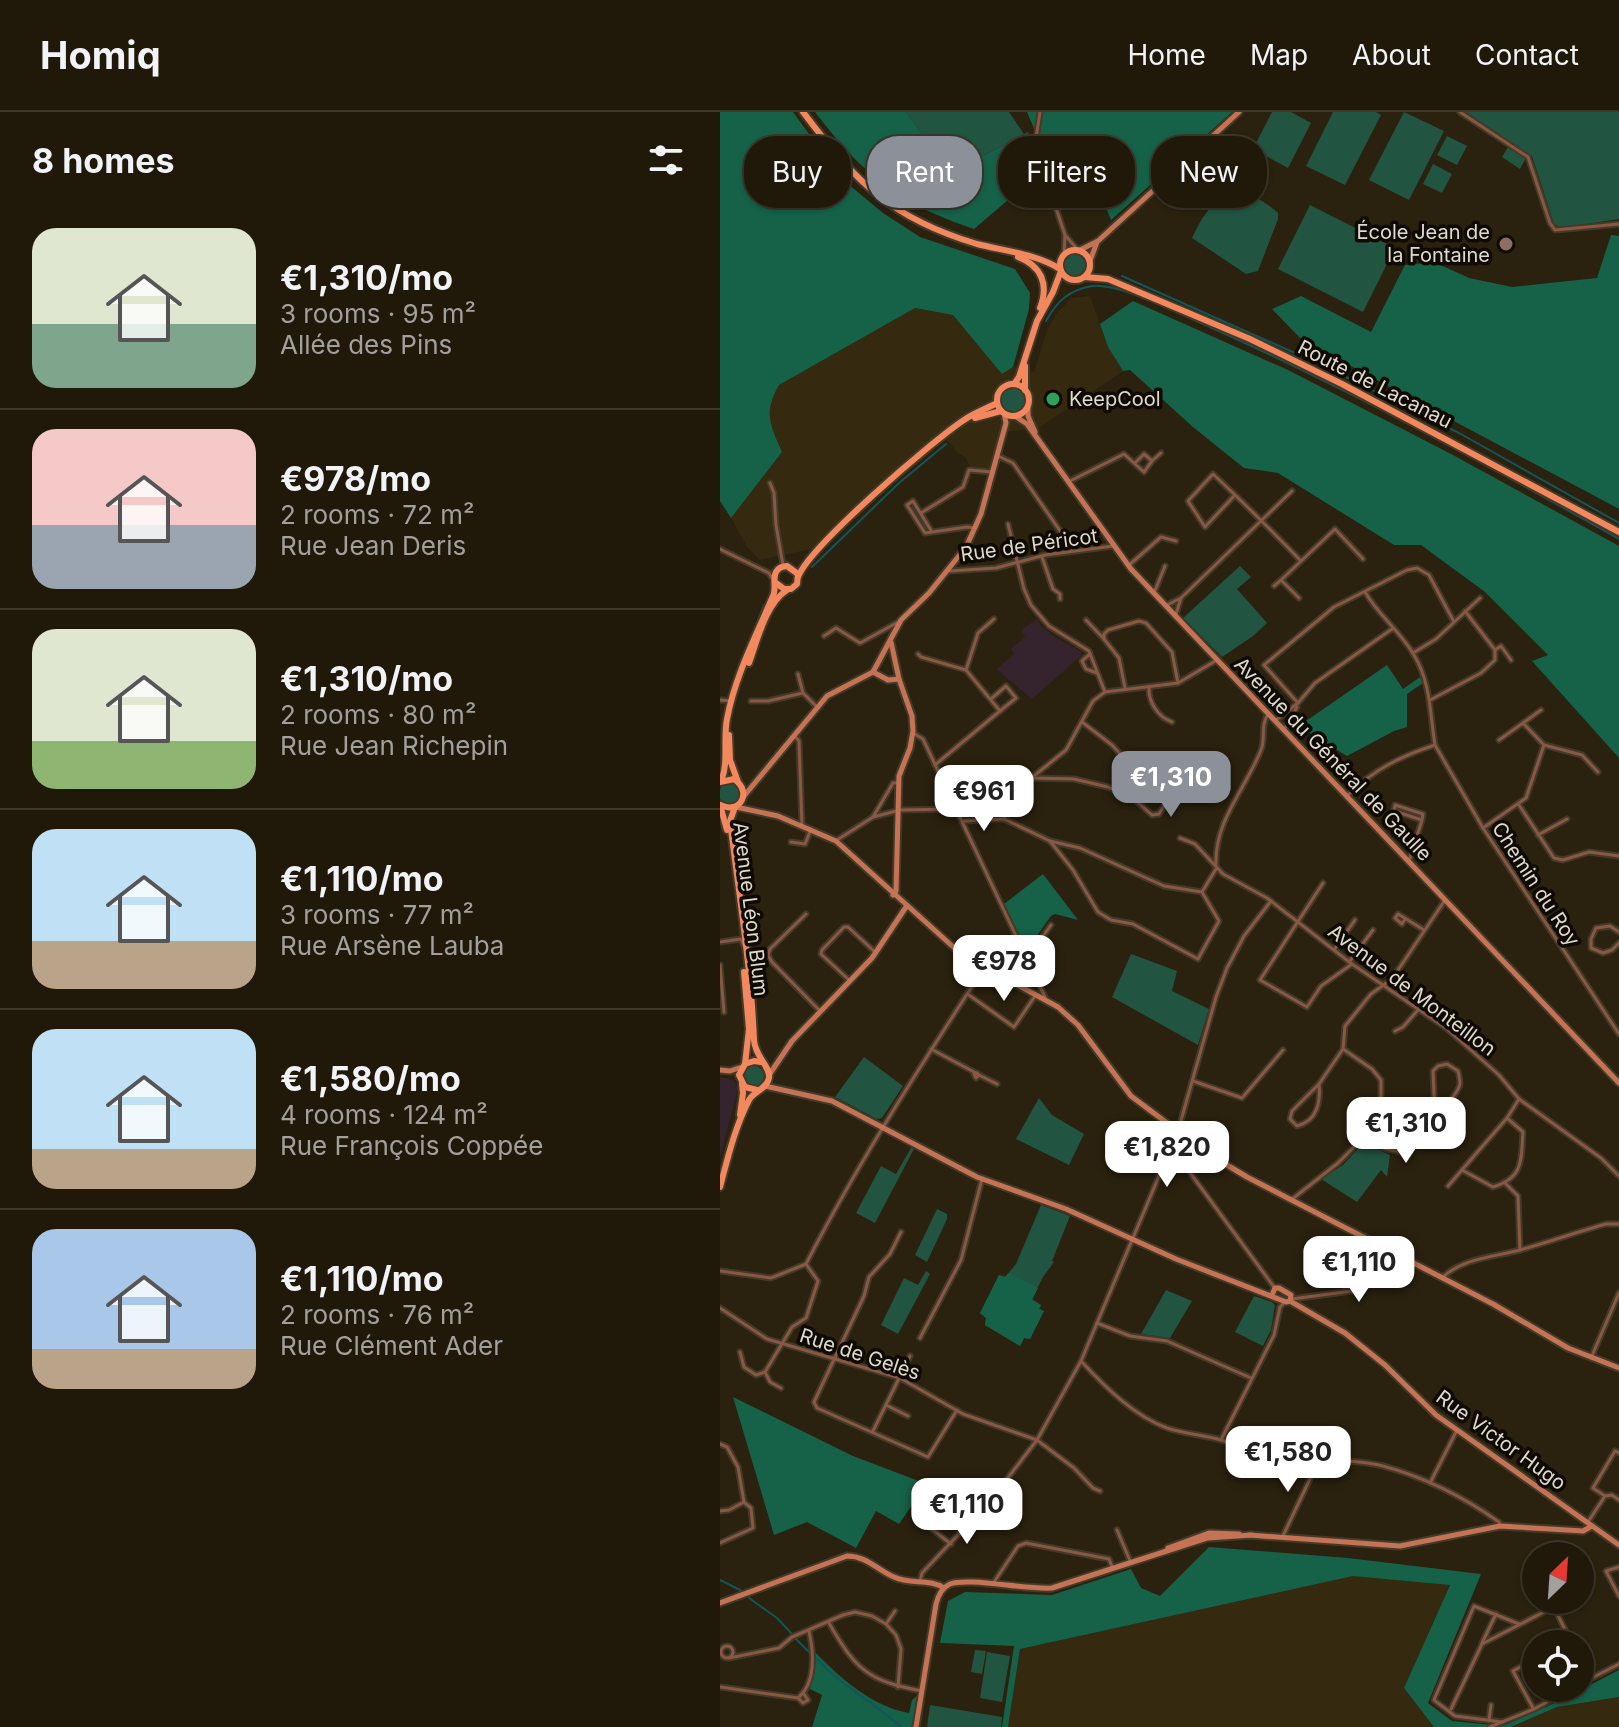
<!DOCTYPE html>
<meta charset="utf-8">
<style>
:root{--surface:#20190a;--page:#282213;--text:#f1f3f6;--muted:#a2a09c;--line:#3d382b;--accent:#8c9099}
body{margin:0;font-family:Inter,sans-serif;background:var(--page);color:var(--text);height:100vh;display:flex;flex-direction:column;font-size:30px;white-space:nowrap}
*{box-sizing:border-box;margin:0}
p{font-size:26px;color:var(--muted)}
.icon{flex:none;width:44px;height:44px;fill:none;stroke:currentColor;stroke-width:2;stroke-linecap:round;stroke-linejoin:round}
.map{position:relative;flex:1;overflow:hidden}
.side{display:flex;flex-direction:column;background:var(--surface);width:720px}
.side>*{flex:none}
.banner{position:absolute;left:24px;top:24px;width:754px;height:72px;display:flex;gap:16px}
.needle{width:52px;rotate:25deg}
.controls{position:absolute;left:802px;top:1430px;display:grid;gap:16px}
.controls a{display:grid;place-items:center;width:72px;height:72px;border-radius:50%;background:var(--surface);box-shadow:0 2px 6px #0004,0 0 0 2px var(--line);font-size:40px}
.price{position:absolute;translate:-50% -68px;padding:0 18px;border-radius:16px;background:#fff;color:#222;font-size:26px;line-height:52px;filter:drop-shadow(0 2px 4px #0008)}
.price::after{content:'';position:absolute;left:50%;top:48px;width:24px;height:18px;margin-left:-12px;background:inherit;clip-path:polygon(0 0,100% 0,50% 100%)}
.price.current{background:var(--accent);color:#fff}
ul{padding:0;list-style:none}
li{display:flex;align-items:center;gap:24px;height:200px;padding:0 32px}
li+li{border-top:2px solid var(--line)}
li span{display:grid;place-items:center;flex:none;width:224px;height:160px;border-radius:24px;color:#555}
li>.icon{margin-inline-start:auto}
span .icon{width:96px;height:96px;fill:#fffc;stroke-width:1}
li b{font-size:34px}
h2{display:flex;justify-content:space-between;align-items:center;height:96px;padding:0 32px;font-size:34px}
.tag{padding:0 28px;border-radius:32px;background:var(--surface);box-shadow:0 2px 6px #0004,0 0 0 2px var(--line);font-size:28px;line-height:72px}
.tag.current{background:var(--accent);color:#fff}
header{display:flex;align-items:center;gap:48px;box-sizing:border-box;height:112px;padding:0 40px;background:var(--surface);border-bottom:2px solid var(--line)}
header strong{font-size:38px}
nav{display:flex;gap:44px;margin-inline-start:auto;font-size:28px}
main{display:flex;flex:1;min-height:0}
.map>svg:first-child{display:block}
.built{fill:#35290f}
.education{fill:#35242d}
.green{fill:#215541}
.forest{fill:#156248}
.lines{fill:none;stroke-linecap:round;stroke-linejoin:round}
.stream{stroke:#12555a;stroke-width:2}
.street-casing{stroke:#433b29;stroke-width:7}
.secondary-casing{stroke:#433b29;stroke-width:9}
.primary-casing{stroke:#433b29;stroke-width:10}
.street{stroke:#8a5743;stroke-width:3}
.secondary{stroke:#c57354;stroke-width:5}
.primary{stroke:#f3885f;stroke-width:6}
.education-dot{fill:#8d6e63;stroke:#0f0b04;stroke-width:3}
.leisure-dot{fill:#2e9e5b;stroke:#0f0b04;stroke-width:3}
.labels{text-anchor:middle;stroke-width:7;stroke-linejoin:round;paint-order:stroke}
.poi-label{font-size:20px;fill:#dfdace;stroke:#0f0b04;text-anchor:end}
.street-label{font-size:20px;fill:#dfdace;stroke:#0f0b04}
</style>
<header>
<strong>Homiq</strong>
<nav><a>Home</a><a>Map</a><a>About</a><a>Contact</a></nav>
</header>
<main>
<section class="side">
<h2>8 homes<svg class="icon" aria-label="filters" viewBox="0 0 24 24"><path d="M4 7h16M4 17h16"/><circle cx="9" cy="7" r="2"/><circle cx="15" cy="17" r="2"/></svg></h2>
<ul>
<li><span style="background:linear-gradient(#dfe7d0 60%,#7fa58c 0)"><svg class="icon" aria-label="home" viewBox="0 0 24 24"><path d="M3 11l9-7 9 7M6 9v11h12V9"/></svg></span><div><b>€1,310/mo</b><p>3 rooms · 95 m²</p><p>Allée des Pins</p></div></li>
<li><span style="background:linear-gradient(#f6c9c9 60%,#9aa5b1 0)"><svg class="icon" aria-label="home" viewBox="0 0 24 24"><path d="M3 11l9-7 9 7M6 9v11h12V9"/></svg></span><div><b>€978/mo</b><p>2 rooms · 72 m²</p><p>Rue Jean Deris</p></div></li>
<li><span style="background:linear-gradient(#dfe7d0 70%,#8fb573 0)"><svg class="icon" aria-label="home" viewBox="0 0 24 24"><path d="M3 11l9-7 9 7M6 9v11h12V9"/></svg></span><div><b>€1,310/mo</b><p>2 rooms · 80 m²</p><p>Rue Jean Richepin</p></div></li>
<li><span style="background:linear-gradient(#bfe0f5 70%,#b9a48a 0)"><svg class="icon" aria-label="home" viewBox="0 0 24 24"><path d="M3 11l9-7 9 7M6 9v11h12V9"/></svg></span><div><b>€1,110/mo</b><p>3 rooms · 77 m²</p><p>Rue Arsène Lauba</p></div></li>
<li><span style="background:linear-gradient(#bfe0f5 75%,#b9a48a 0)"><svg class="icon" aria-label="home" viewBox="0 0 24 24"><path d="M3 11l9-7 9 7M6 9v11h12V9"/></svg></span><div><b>€1,580/mo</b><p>4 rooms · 124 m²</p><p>Rue François Coppée</p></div></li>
<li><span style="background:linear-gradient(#a9c7e8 75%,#b9a48a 0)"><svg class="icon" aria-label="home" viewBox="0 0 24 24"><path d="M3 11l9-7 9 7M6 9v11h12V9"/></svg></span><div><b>€1,110/mo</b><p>2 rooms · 76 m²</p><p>Rue Clément Ader</p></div></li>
</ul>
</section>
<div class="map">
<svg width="899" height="1615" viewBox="0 0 899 1615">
<rect width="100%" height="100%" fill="#2a210e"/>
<!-- built -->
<g class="built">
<path d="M370,184L388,235L403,259L319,316L285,320L274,360L251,357L246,346L237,340L224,324L184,356L101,435L40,448L27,435L11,406L62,340L50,313L49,290L59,273L195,196L233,203L282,261L293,255L314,260L326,221L336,202L351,186Z"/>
<path d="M633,1463L730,1472L684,1576L714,1615H288L300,1537Z"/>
<path d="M899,1585V1615H791L837,1595Z"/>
</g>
<!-- education -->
<g class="education">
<path d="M317,507L321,514L338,527L361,539L362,543L312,587L276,557L294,542L291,537L305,525L301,518Z"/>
<path d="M0,965L13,968L18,976L0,1045Z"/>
</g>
<!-- green -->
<g class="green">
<path d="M186,0H289L304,22L231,61Z"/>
<path d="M552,0H571L591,11L568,56L533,37Z"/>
<path d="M613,0H656L661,3L625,73L586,54Z"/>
<path d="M684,0L724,19L689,88L649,68Z"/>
<path d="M746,0H899V107L842,116L834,112L812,44Z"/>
<path d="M727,24L747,34L737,53L717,43Z"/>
<path d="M788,35L806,46L800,57L782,45Z"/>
<path d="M713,52L732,62L722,81L703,72Z"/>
<path d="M511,81C532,82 542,87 558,101V107L538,159L526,162L472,126C482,105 490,91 511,81Z"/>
<path d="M590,93L675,136L643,200L558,157Z"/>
<circle cx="355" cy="153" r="13"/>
<circle cx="293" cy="288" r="12"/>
<path d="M520,454L531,465L517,477L547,511L533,524L502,545L463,506Z"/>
<circle cx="10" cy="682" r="11"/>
<path d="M411,842L457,859L452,879L489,897L478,933L392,885Z"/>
<path d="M144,945L183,974L162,1006L157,1007L115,985Z"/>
<circle cx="34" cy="964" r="10"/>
<path d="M319,986L332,1003L364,1022L349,1053L296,1027Z"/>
<path d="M644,1030L670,1043L667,1065L661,1058L637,1090L601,1067L623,1053Z"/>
<path d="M191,1036L194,1037L155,1111L136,1101L161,1054L176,1062Z"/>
<path d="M321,1093L350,1104L332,1149L334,1150L323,1165L312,1187L321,1193L319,1197L324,1199L310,1227L304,1226L300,1234L265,1213L266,1206L260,1201L279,1163L285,1165L296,1152Z"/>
<path d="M217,1097L227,1102V1107L207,1150L195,1143Z"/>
<path d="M206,1159L210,1162L178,1222L161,1213L184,1166L198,1173Z"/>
<path d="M446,1178L472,1189L450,1226L421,1222Z"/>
<path d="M534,1184L552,1190L555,1193L551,1218L543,1234L515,1220Z"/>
<path d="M255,1538L266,1539L262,1562L251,1560Z"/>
<path d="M267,1540L290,1544L282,1590L260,1586Z"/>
<path d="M210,1593L282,1605L281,1615H207Z"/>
</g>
<!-- forest -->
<g class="forest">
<path d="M0,0H73L122,67L163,101L200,125L295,157L310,181L309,197L293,255L282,262L233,203L195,196L59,273C43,301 50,312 62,340L11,406L0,389Z"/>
<path d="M95,0H186L231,61L308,20L321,60L254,117C178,91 144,64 95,0Z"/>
<path d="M307,0H512L391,108L361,34L327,47Z"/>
<path d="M891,123L899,124V397L582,228L552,197L581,184L651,220L685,153L714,150L749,166L792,175L877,166Z"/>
<path d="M413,189L568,258L733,343L899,434V646L812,549L828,543L765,480L701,433H674L558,361L524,356L473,315L410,258L403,259L388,235L380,212Z"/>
<path d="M667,553L683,577L700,565L703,571L687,582V615L674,619L627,644L575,612L576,605L586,609Z"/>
<path d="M323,762L358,808L335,802L331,804L306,839L284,792Z"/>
<path d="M289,1161L318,1176L312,1188L321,1193L319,1197L324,1199L310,1227L304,1226L300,1234L265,1213L266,1206L260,1201L279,1163L285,1165Z"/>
<path d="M13,1285L133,1344L217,1376L208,1392L197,1386L179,1412L156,1399L136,1436L87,1410L54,1423Z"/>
<path d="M489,1435L628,1446L761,1462L708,1591L732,1609L783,1614L839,1589L899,1558V1585L837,1595L791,1615H714L684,1576L730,1473L633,1464L300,1537L288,1615H282L294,1534L220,1531L228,1489L245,1480L332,1483L411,1457L421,1476L440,1484Z"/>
<path d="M95,1540C120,1566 153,1595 189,1601L192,1588L198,1583L193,1615H92L102,1583L90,1577Z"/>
</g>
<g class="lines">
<!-- stream -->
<g class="stream">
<path d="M402,164L604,254L739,321L899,411"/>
<path d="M326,209C337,189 349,178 372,174C398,171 457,200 481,211C625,275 762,350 899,427"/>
<path d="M92,455L179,371L226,332"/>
<path d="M25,540L44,493"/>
<path d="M9,584L22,550"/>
<path d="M0,1468L24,1480"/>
<path d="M29,1486L57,1506L72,1522"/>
<path d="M75,1526L90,1541"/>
<path d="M94,1544C119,1572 153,1590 181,1615"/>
</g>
<defs>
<g id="street">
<path d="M320,0L315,33L345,123L357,137"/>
<path d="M740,0L808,45L830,111L835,118L899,112"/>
<path d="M344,142L345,123"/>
<path d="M278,344L293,351L354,439"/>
<path d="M432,349L441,341"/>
<path d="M348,370L404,342L424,360L432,349L424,342L415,351"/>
<path d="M50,371L54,381L56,413L63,453"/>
<path d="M515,383L485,415L468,389L493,362C523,390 552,419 581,449"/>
<path d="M201,401L243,375L249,358L272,360"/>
<path d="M288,412L304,477L311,493L329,514L369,539L385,580"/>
<path d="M212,420L193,389L187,393L205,421L247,415L255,416"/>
<path d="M0,437L49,461L52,466"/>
<path d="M322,445L333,477L340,482V487"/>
<path d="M408,454L441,425L456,429"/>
<path d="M229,459L276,456L325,443L393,434"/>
<path d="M554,474L561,468"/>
<path d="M434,481L445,454"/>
<path d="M579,486L561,468L615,417L643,447"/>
<path d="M445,494L461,486L572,379"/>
<path d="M456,502L461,486"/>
<path d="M366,508L384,527"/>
<path d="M104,524L116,516L140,531L180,509"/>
<path d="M775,538L781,534L791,548"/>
<path d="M693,541L716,527L760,486"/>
<path d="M198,542L201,545L246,558"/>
<path d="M370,542L362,549L366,557L377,561"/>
<path d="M78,562L83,581L97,595"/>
<path d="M429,575C428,590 438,605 452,610"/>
<path d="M405,576L399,546L384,527V522L388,518L419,509L426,511L452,540L458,571"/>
<path d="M271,587L286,574L296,586L280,599"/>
<path d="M0,588L11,589"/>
<path d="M710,588L761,561L775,548V538L745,499"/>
<path d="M31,589H48L83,581"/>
<path d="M578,591L544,553L614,495L687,458L697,456L709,463L734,510"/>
<path d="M556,608L578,591L595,571L672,517"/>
<path d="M803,611L821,598"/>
<path d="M565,616L577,595"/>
<path d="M193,621L203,627L325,885"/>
<path d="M74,623L79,629L82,714"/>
<path d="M715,633L763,716L899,922"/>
<path d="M824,633L862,643L878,660"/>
<path d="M215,653L280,599L246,558L258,521L274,507"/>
<path d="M311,666L354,667L388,675L414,687L432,703L439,702L450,684L448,679L419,662L392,633L362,610"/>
<path d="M628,683C653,658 681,644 715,633C710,603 711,571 694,543C681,520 659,504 645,480"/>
<path d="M799,693L834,746L843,748L869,740L899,744"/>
<path d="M153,705L180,698L236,697"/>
<path d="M284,707L288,689L299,676L346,638L373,589L385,580L458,571L497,548"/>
<path d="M244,709L284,707L330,729L360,736L444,774L482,780L496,757"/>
<path d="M763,716L806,686L824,633L803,611L779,628"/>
<path d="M818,723L847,707"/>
<path d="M460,726L475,732L503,762L547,786L632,852L726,916L779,963L799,987L881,1046L899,1064"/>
<path d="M117,728L153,705L173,671H178"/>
<path d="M330,729L353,758L378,800L391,808L413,812L478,847L499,809L482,780"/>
<path d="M71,730L85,732L91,717"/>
<path d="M689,750L690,746L702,708L703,702L675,693L674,699L702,708"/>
<path d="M496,754C494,709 525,678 541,638C546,626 540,614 548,602"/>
<path d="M603,771L540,868L587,895L601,874L632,852"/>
<path d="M86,802L50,837L48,843L52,850L101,900"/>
<path d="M685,807L682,812L675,806L678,802L704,818"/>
<path d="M899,820L890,814L876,816L871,827V836L883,841L892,838L899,831"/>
<path d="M0,830L21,827L24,834"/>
<path d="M614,838L635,808"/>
<path d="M304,842L314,837L331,813"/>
<path d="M629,850L653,818"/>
<path d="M0,853L4,900"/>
<path d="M129,868L101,842L102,838L124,815H128L156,841"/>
<path d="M249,883L294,915L315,884"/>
<path d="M675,919L683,915L698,898"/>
<path d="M211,937L256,961"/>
<path d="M257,961L259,963L256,966L254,962Z"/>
<path d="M259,963L277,972"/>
<path d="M473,969L522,986L563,938"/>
<path d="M599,972C601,990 597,1009 577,1014L570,1007L572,999L599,972L623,937"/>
<path d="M645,1024C656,1036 668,1038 683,1040C695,1030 737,986 740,972C740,968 739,963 738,959L727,952L718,954L713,959L715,1005"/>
<path d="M451,1035L461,1041L471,1062L554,1175"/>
<path d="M742,1058L773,1075C804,1066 801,1048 803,1020L787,1006"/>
<path d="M785,1071L798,1084L800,1138"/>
<path d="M728,1074L787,1006L799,987"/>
<path d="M571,1088L618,1051L645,1024L661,984V968L652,957L623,937L625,914L651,882L672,867L725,788"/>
<path d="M181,1120L170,1142L149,1165L144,1184L94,1290L97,1296L208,1345L237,1298"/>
<path d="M0,1159L51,1166L86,1152C139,1049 201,953 264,856"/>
<path d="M723,1165C743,1146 774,1145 800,1138C829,1130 857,1120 886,1112H899"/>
<path d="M572,1187L639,1178L651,1172L675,1142"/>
<path d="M0,1196L47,1227L180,1266L243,1302L317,1328L354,1356L373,1376L380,1379"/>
<path d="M377,1211L410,1224L447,1229L531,1266"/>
<path d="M200,1226L241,1148L262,1067"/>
<path d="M20,1240L24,1255L36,1263L45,1260L72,1215L86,1206L98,1169L86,1152"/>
<path d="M871,1246L899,1181"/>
<path d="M361,1249C384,1274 414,1304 447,1316C465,1322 484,1323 501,1328C519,1333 535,1343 553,1345C589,1351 628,1345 663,1354C704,1365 745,1386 779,1410L780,1414"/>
<path d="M45,1260L50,1270L61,1276"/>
<path d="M168,1294L188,1304"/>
<path d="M153,1319L190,1244"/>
<path d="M501,1328L554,1223L560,1195L564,1191"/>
<path d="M0,1332L7,1335L18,1355L24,1390L9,1398L0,1399"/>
<path d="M710,1371L737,1318"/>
<path d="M885,1384L873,1376L895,1339L899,1341"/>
<path d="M199,1407L231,1432"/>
<path d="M868,1410L885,1384L892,1383L899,1388"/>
<path d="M397,1418L411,1451"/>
<path d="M562,1426L598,1350"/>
<path d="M0,1431L33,1416L31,1396L25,1391"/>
<path d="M899,1455L886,1459L899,1484"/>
<path d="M200,1469L202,1461L270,1389L317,1328L361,1249L458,1019L496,885L507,856L524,824L551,789"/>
<path d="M274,1470L298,1434L306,1431L389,1447L393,1457"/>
<path d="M834,1495L850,1528"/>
<path d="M109,1511C136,1558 148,1569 202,1579"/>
<path d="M166,1512L175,1499"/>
<path d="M762,1531L776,1502"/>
<path d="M842,1532L850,1528L853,1532"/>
<circle cx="7" cy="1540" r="6"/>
<path d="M860,1545L871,1566"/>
<path d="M9,1546L59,1536L72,1525L123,1503L135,1500L152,1504L166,1512L176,1523L181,1537L178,1575"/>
<path d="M860,1572L899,1552"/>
<path d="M0,1575L78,1586"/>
<path d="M84,1582L88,1588L83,1591L78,1586C96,1571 94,1541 89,1519"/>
<path d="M813,1596L793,1559L816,1546"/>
<path d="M731,1597L762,1532L847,1488"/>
<path d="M769,1608L771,1593"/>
<path d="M782,1610L735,1604L714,1588L754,1494L799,1512"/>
<path d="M770,1615L814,1597L853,1576"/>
</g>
<g id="secondary">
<path d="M360,138L378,129L519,0"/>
<path d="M370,149L377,130"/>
<path d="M308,295V304L315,320"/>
<path d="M295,304L307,312L411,457L899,971"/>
<path d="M171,530L179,567L192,604L193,619L190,636L179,664L176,779L173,783"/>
<path d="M153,560L168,568L179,567"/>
<path d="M24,684L107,584L153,560L181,508L209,481L238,445L247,433L261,402L286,311L284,301"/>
<path d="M16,695L58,704L116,729L241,842L338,895L358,913L411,984L487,1041L527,1065L773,1192L848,1236L899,1256"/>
<path d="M0,958L10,959L22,955"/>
<path d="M49,963L72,929L152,846L186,795"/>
<path d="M45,974L112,989L257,1065L346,1097L456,1147L566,1190L570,1189L625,1221L665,1253L716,1303L899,1433"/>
<path d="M552,1183L555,1176H559L571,1183L570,1189"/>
<path d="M529,1423L680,1434L780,1414L863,1419L872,1414"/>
<path d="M448,1436L489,1421L519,1422"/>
<path d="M0,1491L127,1444C147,1444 157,1458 174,1465C190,1473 209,1466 224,1476"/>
<path d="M196,1615L216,1492C218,1484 221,1476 230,1472C247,1465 306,1478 332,1476L487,1426L532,1423"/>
</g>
<g id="primary">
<path d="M83,0C136,70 170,106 257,132C285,139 316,142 340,157"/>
<circle cx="355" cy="153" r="15"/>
<path d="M298,145C322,154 329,173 320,196"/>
<path d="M365,165L388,167L530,227L622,272L899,420"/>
<path d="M305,254V278"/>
<path d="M294,272L299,265L317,209L333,180L341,159"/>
<circle cx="293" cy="288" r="16"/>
<path d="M255,306L281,299"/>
<path d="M78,465C90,434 212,329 244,308C254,301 266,297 277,291"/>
<path d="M29,551C37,529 46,491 67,478"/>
<path d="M9,623L10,648L18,670"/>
<path d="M1,669C9,651 3,627 7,607C15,564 36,524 53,484C57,476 52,467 56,460C59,455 62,455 67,454L78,462L77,472L71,477H64L56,471"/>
<path d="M0,670L14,667C33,680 20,703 0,693"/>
<path d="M0,693L7,718"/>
<path d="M24,860L29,917L25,952"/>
<path d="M37,978L25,975L19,963L25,952L34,949L41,950"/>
<path d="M20,1003L23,981L22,972"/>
<path d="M0,1075C8,1045 15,1015 29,988C34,979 47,977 49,966C51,955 35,945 34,928C31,855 19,782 10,709L15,695"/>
</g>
</defs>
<!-- street casing -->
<use href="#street" class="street-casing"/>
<!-- secondary casing -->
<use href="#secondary" class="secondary-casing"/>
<!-- primary casing -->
<use href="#primary" class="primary-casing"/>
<!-- street -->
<use href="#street" class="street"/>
<!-- secondary -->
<use href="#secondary" class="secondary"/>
<!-- primary -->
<use href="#primary" class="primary"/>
</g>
<!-- markers -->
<circle class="education-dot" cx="786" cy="132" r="8"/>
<circle class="leisure-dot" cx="333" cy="287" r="8"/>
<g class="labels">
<!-- poi labels -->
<g class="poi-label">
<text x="770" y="127">École Jean de<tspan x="770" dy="23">la Fontaine</tspan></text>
<text x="349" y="294" text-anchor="start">KeepCool</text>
</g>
<!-- street labels -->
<g class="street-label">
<text transform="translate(655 272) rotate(27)" y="7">Route de Lacanau</text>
<text transform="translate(309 433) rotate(-8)" y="7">Rue de Péricot</text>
<text transform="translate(613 647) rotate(46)" y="7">Avenue du Général de Gaulle</text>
<text transform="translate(816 772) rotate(57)" y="7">Chemin du Roy</text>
<text transform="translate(31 797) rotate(83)" y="7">Avenue Léon Blum</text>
<text transform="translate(692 878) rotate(37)" y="7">Avenue de Monteillon</text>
<text transform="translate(140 1242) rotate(18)" y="7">Rue de Gelès</text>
<text transform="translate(781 1328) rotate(36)" y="7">Rue Victor Hugo</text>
</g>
</g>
</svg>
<div class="controls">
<a><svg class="needle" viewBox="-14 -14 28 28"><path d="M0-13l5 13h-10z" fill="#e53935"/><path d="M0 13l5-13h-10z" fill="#a2a09c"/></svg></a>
<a><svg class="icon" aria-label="locate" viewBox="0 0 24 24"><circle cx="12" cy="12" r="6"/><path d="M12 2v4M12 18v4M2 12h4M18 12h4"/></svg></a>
</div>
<b class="price current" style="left:451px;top:707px">€1,310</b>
<b class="price" style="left:264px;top:721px">€961</b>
<b class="price" style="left:284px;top:891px">€978</b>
<b class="price" style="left:686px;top:1053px">€1,310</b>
<b class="price" style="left:447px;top:1077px">€1,820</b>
<b class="price" style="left:639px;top:1192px">€1,110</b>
<b class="price" style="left:568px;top:1382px">€1,580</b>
<b class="price" style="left:247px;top:1434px">€1,110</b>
<div class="banner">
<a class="tag">Buy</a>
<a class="tag current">Rent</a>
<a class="tag">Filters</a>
<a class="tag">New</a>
</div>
</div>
</main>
